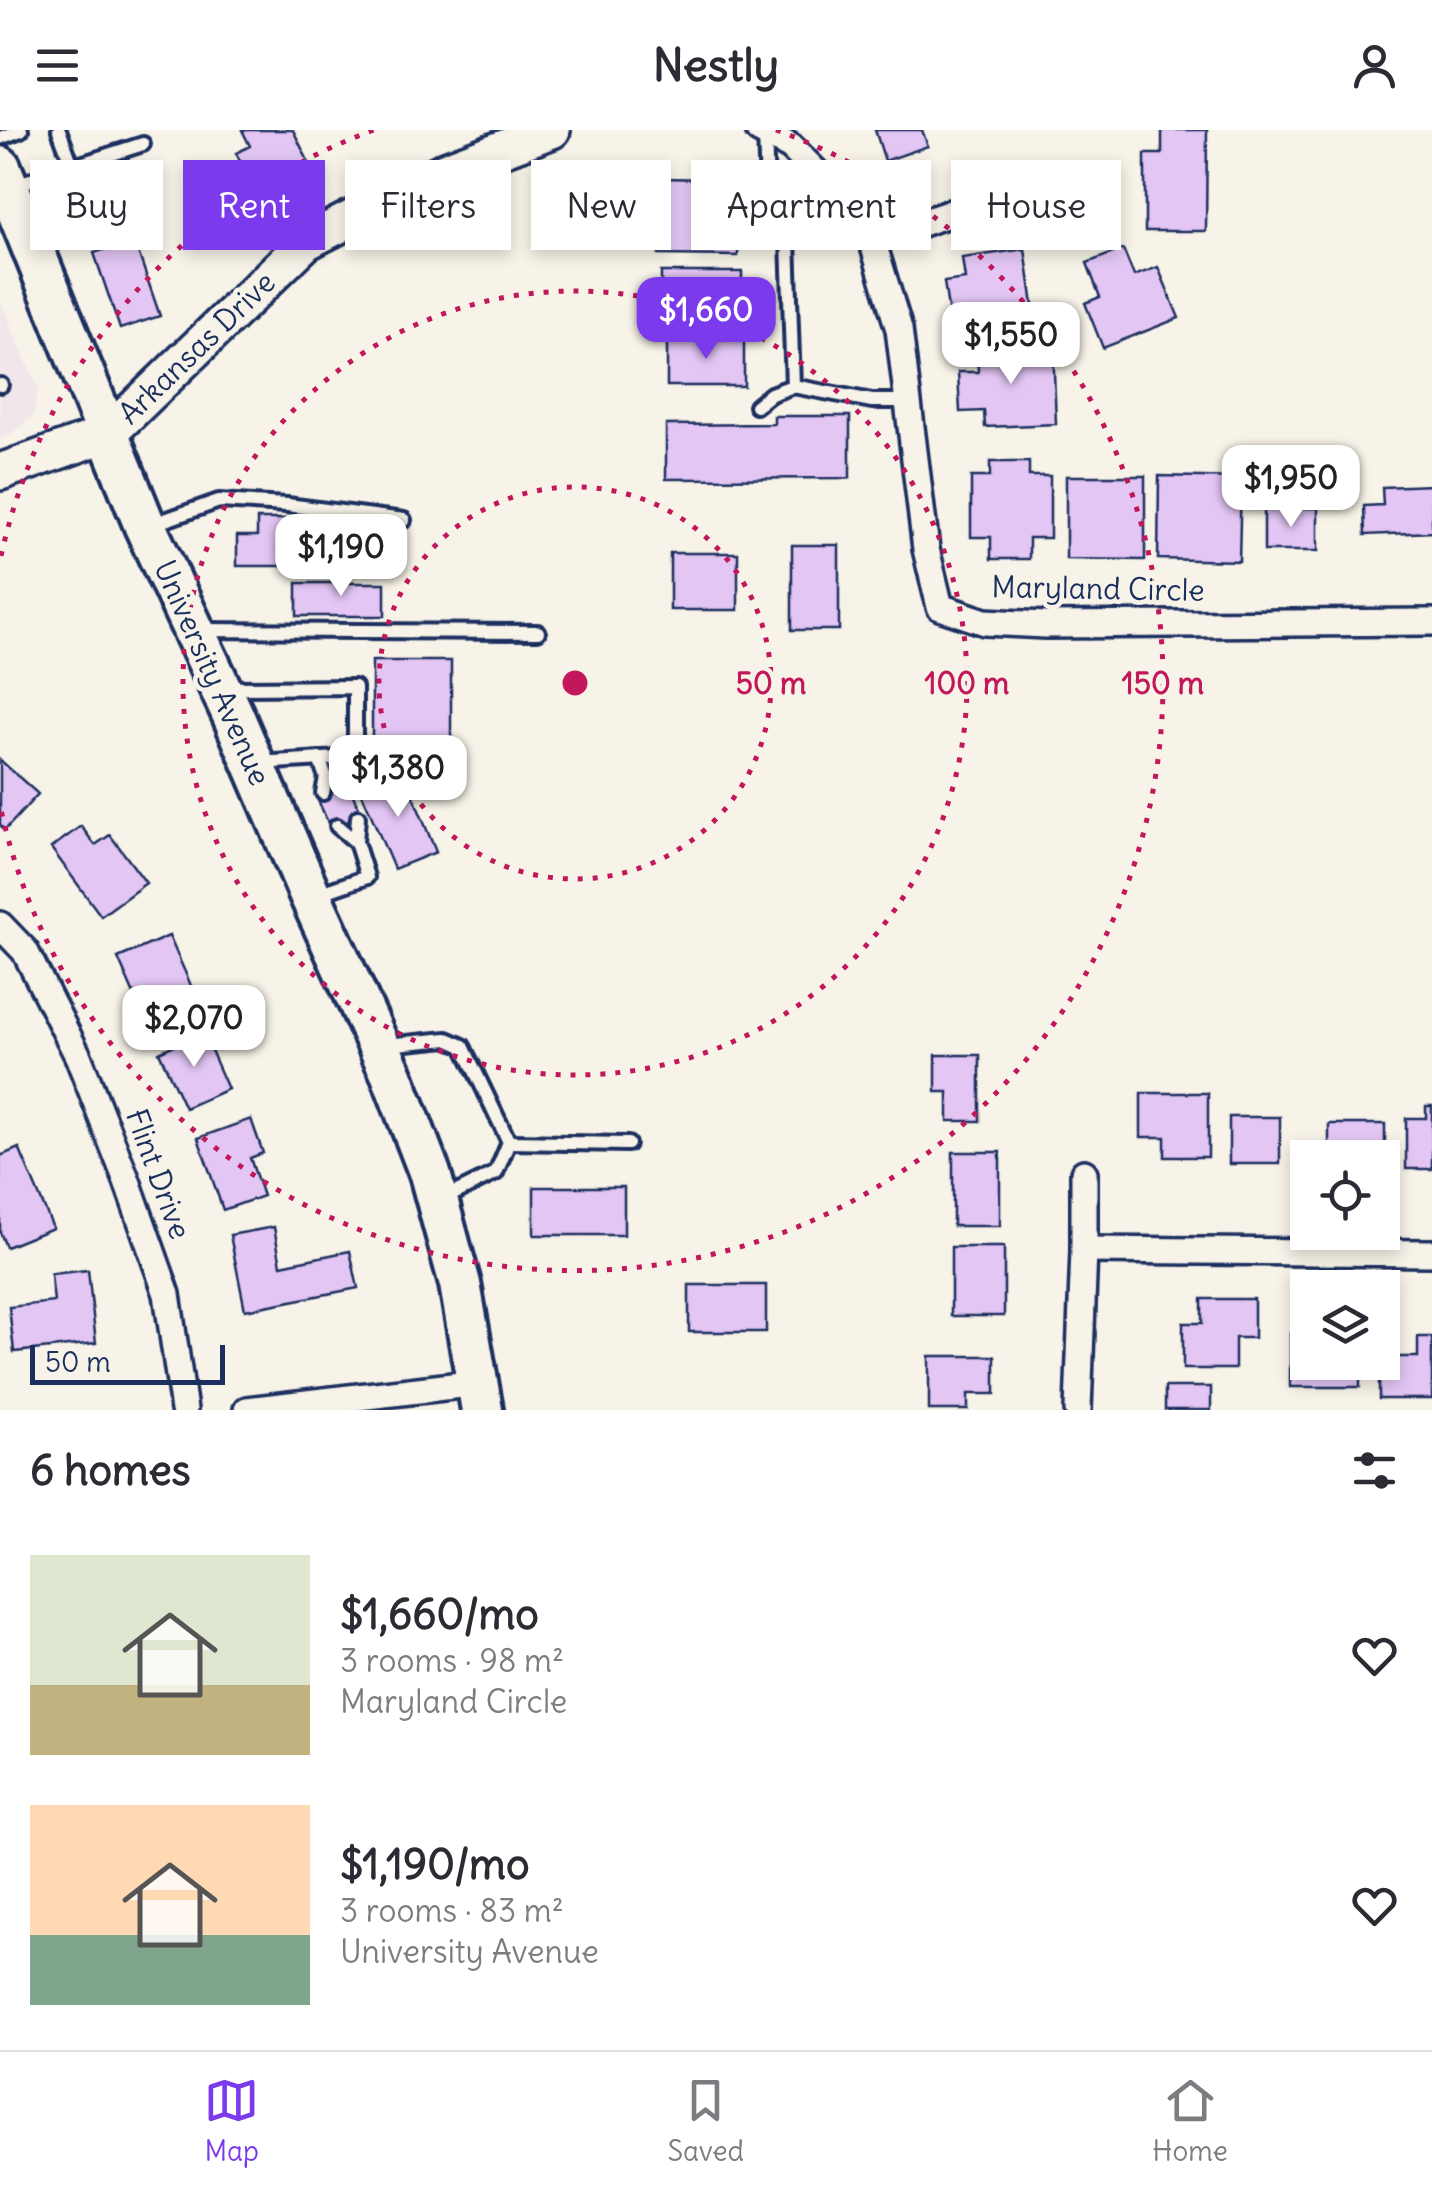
<!DOCTYPE html>
<meta charset="utf-8">
<style>
:root{--surface:#fff;--page:#f7f7f7;--text:#2b2b33;--muted:#7c7c81;--line:#e1e1e2;--accent:#7c3aed}
body{margin:0;font-family:Delius,sans-serif;background:var(--page);color:var(--text);height:100vh;display:flex;flex-direction:column;font-size:38px;white-space:nowrap}
*{box-sizing:border-box;margin:0}
p{font-size:32px;color:var(--muted)}
.icon{flex:none;width:55px;height:55px;fill:none;stroke:currentColor;stroke-width:2;stroke-linecap:round;stroke-linejoin:round}
.map{position:relative;height:1280px;overflow:hidden}
.sheet{display:flex;flex-direction:column;background:var(--surface);flex:1}
.sheet>*{flex:none}
.top-card{position:absolute;left:30px;top:30px;width:1372px;height:90px;display:flex;gap:20px}
.tools{position:absolute;left:1290px;top:1010px;display:grid;gap:20px}
.tools a{display:grid;place-items:center;width:110px;height:110px;border-radius:0px;background:var(--surface);box-shadow:0 5px 15px #0003;font-size:50px}
.scale{position:absolute;left:30px;bottom:25px;width:195px;box-sizing:border-box;padding-left:10px;border:5px solid #1b2f5e;border-top:0;font-size:28px;line-height:35px;white-space:nowrap;color:#1b2f5e;-webkit-text-stroke:8px #f7f3e8;paint-order:stroke}
.price{position:absolute;translate:-50% -85px;padding:0 22px;border-radius:20px;background:#fff;color:#222;font-size:32px;line-height:65px;filter:drop-shadow(0 2px 5px #0008)}
.price::after{content:'';position:absolute;left:50%;top:60px;width:30px;height:22px;margin-left:-15px;background:inherit;clip-path:polygon(0 0,100% 0,50% 100%)}
.price.current{background:var(--accent);color:#fff}
ul{padding:0;list-style:none}
li{display:flex;align-items:center;gap:30px;height:250px;padding:0 30px}
li span{display:grid;place-items:center;flex:none;width:280px;height:200px;border-radius:0px;color:#555}
li>.icon{margin-inline-start:auto}
span .icon{width:120px;height:120px;fill:#fffc;stroke-width:1}
li b{font-size:42px}
h2{display:flex;justify-content:space-between;align-items:center;height:120px;padding:0 30px;font-size:42px}
.pill{padding:0 35px;border-radius:0px;background:var(--surface);box-shadow:0 5px 15px #0003;font-size:35px;line-height:90px}
.pill.current{background:var(--accent);color:#fff}
header{display:flex;justify-content:space-between;align-items:center;height:130px;padding:0 30px;background:var(--surface);font-size:45px;font-weight:700}
.tabs{display:flex;justify-content:space-around;align-items:center;height:140px;border-top:2px solid var(--line);background:var(--surface);font-size:28px;color:var(--muted)}
.tabs a{display:grid;justify-items:center;gap:5px}
.tabs .current{color:var(--accent)}
.map>svg:first-child{display:block}
.built{fill:#f1e6ec}
.building{fill:#e3c6f4;stroke:#1b2f5e;stroke-width:2.5}
.lines{fill:none;stroke-linecap:round;stroke-linejoin:round}
.lane-casing{stroke:#1b2f5e;stroke-width:20}
.street-casing{stroke:#1b2f5e;stroke-width:32}
.secondary-casing{stroke:#1b2f5e;stroke-width:42}
.primary-casing{stroke:#1b2f5e;stroke-width:48}
.lane{stroke:#f7f3e8;stroke-width:12}
.street{stroke:#f7f3e8;stroke-width:25}
.secondary{stroke:#f7f3e8;stroke-width:35}
.primary{stroke:#f7f3e8;stroke-width:40}
.ring{fill:none;stroke:#c2185b;stroke-width:5;stroke-dasharray:5 10}
.labels{text-anchor:middle;stroke-width:9;stroke-linejoin:round;paint-order:stroke}
.street-label{font-size:30px;fill:#1b2f5e;stroke:#f7f3e8}
.centre{fill:#c2185b;stroke:#f7f3e8;stroke-width:5}
.ring-label{font-size:30px;text-anchor:middle;font-weight:bold;fill:#c2185b;stroke:#f7f3e8;stroke-width:9;stroke-linejoin:round;paint-order:stroke}
</style>
<header><svg class="icon" aria-label="menu" viewBox="0 0 24 24"><path d="M4 6h16M4 12h16M4 18h16"/></svg>Nestly<svg class="icon" aria-label="person" viewBox="0 0 24 24"><circle cx="12" cy="8" r="4"/><path d="M4 21q1-7 8-7t8 7"/></svg></header>
<div class="map">
<svg width="1432" height="1280" viewBox="0 0 1432 1280">
<rect width="100%" height="100%" fill="#f7f3e8"/>
<filter id="ink" filterUnits="userSpaceOnUse"><feTurbulence type="fractalNoise" baseFrequency=".01" numOctaves="2"/><feDisplacementMap in="SourceGraphic" scale="20" xChannelSelector="R" yChannelSelector="G"/><feConvolveMatrix kernelMatrix="1 2 1 2 8 2 1 2 1" color-interpolation-filters="sRGB"/></filter>
<g filter="url(#ink)">
<!-- built -->
<path class="built" d="M0,170L38,259L33,286L9,306L0,310Z"/>
<!-- building -->
<g class="building">
<path d="M242,0H293L309,33L272,51L264,35L246,43L236,23L250,16Z"/>
<path d="M875,0H922L928,16L885,31Z"/>
<path d="M1162,0H1207L1206,101H1145V24H1162Z"/>
<path d="M660,48L712,49V86H739L738,126L659,125Z"/>
<path d="M134,110L160,186L120,199L94,123Z"/>
<path d="M1025,119L1036,196L976,205L974,188L950,192L944,152L965,149L962,128Z"/>
<path d="M1123,119L1134,146L1158,137L1179,188L1103,218L1085,173L1100,167L1087,133Z"/>
<rect x="661" y="142" width="81" height="47"/>
<rect x="667" y="209" width="77" height="47"/>
<path d="M1053,215L1056,294L985,297L984,281L960,282L958,242H978L977,219Z"/>
<path d="M774,286H850V348L666,349V295L774,294Z"/>
<path d="M990,332H1029V346H1050V408H1029V429H991V407H971V347H990Z"/>
<path d="M1066,346H1145V430L1066,429Z"/>
<path d="M1159,346L1241,348L1239,431L1158,429Z"/>
<path d="M1432,355V402L1365,405L1364,376L1383,375L1382,357Z"/>
<rect x="1264" y="378" width="54" height="43"/>
<path d="M257,389H329V414H297V436H237V406H257Z"/>
<rect x="792" y="415" width="47" height="85"/>
<rect x="670" y="423" width="68" height="57"/>
<rect x="297" y="453" width="88" height="33"/>
<rect x="372" y="531" width="79" height="99"/>
<path d="M0,630L38,664L5,700L0,695Z"/>
<path d="M403,641L436,722L394,739L360,659Z"/>
<path d="M347,652L362,685L331,699L316,666Z"/>
<path d="M81,696L95,715L110,705L146,753L101,786L51,718Z"/>
<path d="M169,806L197,869L146,892L118,828Z"/>
<path d="M203,902L228,959L185,978L159,922Z"/>
<path d="M936,925H980V991H948V962H936Z"/>
<path d="M1141,963H1208V1027H1165V1007H1141Z"/>
<path d="M1426,976H1432V1039H1406V988H1426Z"/>
<rect x="1229" y="987" width="51" height="47"/>
<path d="M251,989L263,1023L250,1028L263,1066L223,1080L198,1008Z"/>
<path d="M1329,994H1385V1036H1382V1028H1329Z"/>
<path d="M19,1018L53,1098L6,1117L0,1102V1026Z"/>
<rect x="953" y="1022" width="47" height="74"/>
<rect x="534" y="1057" width="90" height="48"/>
<path d="M274,1097L281,1135L350,1121L358,1158L245,1180L230,1105Z"/>
<rect x="951" y="1117" width="53" height="69"/>
<path d="M88,1140L96,1213L14,1222L9,1177L54,1172L51,1144Z"/>
<rect x="689" y="1155" width="77" height="47"/>
<path d="M1202,1169H1254V1208H1235V1239H1183V1193H1202Z"/>
<path d="M1290,1203H1308V1232H1360V1257H1290Z"/>
<path d="M1418,1207H1432V1269H1379V1232H1382V1227H1418Z"/>
<path d="M929,1226H995V1264H968V1280H929Z"/>
<rect x="1165" y="1257" width="46" height="23"/>
</g>
<g class="lines">
<defs>
<g id="lane">
<path d="M59,0L72,35"/>
<path d="M765,3L767,59L788,110L793,256L872,271H908"/>
<path d="M0,8L21,0"/>
<path d="M15,55L143,14"/>
<path d="M0,255H1"/>
<path d="M756,276L771,264L793,256"/>
<path d="M148,396L219,371L287,375L404,390"/>
<path d="M201,500L538,502"/>
<path d="M228,558L355,557V627L258,633"/>
<path d="M319,629L326,647L342,654"/>
<path d="M323,663L326,647"/>
<path d="M337,696L356,712"/>
<path d="M318,764L367,747L356,712L358,687"/>
<path d="M386,915L447,909L463,916L509,1012L496,1043L441,1070"/>
<path d="M509,1012L628,1014"/>
</g>
<g id="street">
<path d="M759,0L791,17L843,70L872,110L899,199L926,419L940,477L985,492L1046,495L1432,492"/>
<path d="M872,110L1056,47"/>
<path d="M0,795L25,821L78,926L127,1051L167,1164L184,1280"/>
<path d="M1084,1120L1432,1123"/>
<path d="M247,1280L478,1253"/>
<path d="M1078,1280L1084,1120V1043"/>
</g>
<path id="secondary" d="M0,342L109,303L306,112L446,40L552,0"/>
<path id="primary" d="M0,37L145,396L232,583L311,767L392,945L430,1044L460,1154L482,1280"/>
</defs>
<!-- lane casing -->
<use href="#lane" class="lane-casing"/>
<!-- street casing -->
<use href="#street" class="street-casing"/>
<!-- secondary casing -->
<use href="#secondary" class="secondary-casing"/>
<!-- primary casing -->
<use href="#primary" class="primary-casing"/>
<!-- lane -->
<use href="#lane" class="lane"/>
<!-- street -->
<use href="#street" class="street"/>
<!-- secondary -->
<use href="#secondary" class="secondary"/>
<!-- primary -->
<use href="#primary" class="primary"/>
</g>
</g>
<!-- distance rings -->
<g class="ring">
<circle cx="575" cy="553" r="196"/>
<circle cx="575" cy="553" r="392"/>
<path d="M1 426A588 588 0 0 1 374 0M776 0A588 588 0 1 1 1 680"/>
</g>
<g class="labels">
<!-- street labels -->
<g class="street-label">
<text transform="translate(197 218) rotate(-44)" y="10">Arkansas Drive</text>
<text transform="translate(1098 459) rotate(1)" y="10">Maryland Circle</text>
<text transform="translate(212 543) rotate(66)" y="10">University Avenue</text>
<text transform="translate(158 1044) rotate(70)" y="10">Flint Drive</text>
</g>
</g>
<circle cx="575" cy="553" r="15" class="centre"/>
<g class="ring-label">
<text x="771" y="564">50 m</text>
<text x="967" y="564">100 m</text>
<text x="1163" y="564">150 m</text>
</g>
</svg>
<div class="tools">
<a><svg class="icon" aria-label="locate" viewBox="0 0 24 24"><circle cx="12" cy="12" r="6"/><path d="M12 2v4M12 18v4M2 12h4M18 12h4"/></svg></a>
<a><svg class="icon" aria-label="layers" viewBox="0 0 24 24"><path d="M12 4l9 5-9 5-9-5zM3 14l9 5 9-5"/></svg></a>
</div>
<div class="scale">50 m</div>
<b class="price current" style="left:706px;top:232px">$1,660</b>
<b class="price" style="left:1011px;top:257px">$1,550</b>
<b class="price" style="left:1291px;top:400px">$1,950</b>
<b class="price" style="left:341px;top:469px">$1,190</b>
<b class="price" style="left:398px;top:690px">$1,380</b>
<b class="price" style="left:194px;top:940px">$2,070</b>
<div class="top-card">
<a class="pill">Buy</a>
<a class="pill current">Rent</a>
<a class="pill">Filters</a>
<a class="pill">New</a>
<a class="pill">Apartment</a>
<a class="pill">House</a>
</div>
</div>
<section class="sheet">
<h2>6 homes<svg class="icon" aria-label="filters" viewBox="0 0 24 24"><path d="M4 7h16M4 17h16"/><circle cx="9" cy="7" r="2"/><circle cx="15" cy="17" r="2"/></svg></h2>
<ul>
<li><span style="background:linear-gradient(#dfe7d0 65%,#c2b280 0)"><svg class="icon" aria-label="home" viewBox="0 0 24 24"><path d="M3 11l9-7 9 7M6 9v11h12V9"/></svg></span><div><b>$1,660/mo</b><p>3 rooms · 98 m²</p><p>Maryland Circle</p></div><svg class="icon" aria-label="heart" viewBox="0 0 24 24"><path d="M12 20l-8-8c-3-5 5-10 8-4 3-6 11-1 8 4z"/></svg></li>
<li><span style="background:linear-gradient(#ffd9b3 65%,#7fa58c 0)"><svg class="icon" aria-label="home" viewBox="0 0 24 24"><path d="M3 11l9-7 9 7M6 9v11h12V9"/></svg></span><div><b>$1,190/mo</b><p>3 rooms · 83 m²</p><p>University Avenue</p></div><svg class="icon" aria-label="heart" viewBox="0 0 24 24"><path d="M12 20l-8-8c-3-5 5-10 8-4 3-6 11-1 8 4z"/></svg></li>
</ul>
</section>
<nav class="tabs">
<a class="current"><svg class="icon" aria-label="map" viewBox="0 0 24 24"><path d="M3 6l6-2 6 2 6-2v14l-6 2-6-2-6 2zM9 4v14M15 6v14"/></svg>Map</a>
<a><svg class="icon" aria-label="saved" viewBox="0 0 24 24"><path d="M7 4h10v16l-5-4-5 4z"/></svg>Saved</a>
<a><svg class="icon" aria-label="home" viewBox="0 0 24 24"><path d="M3 11l9-7 9 7M6 9v11h12V9"/></svg>Home</a>
</nav>
